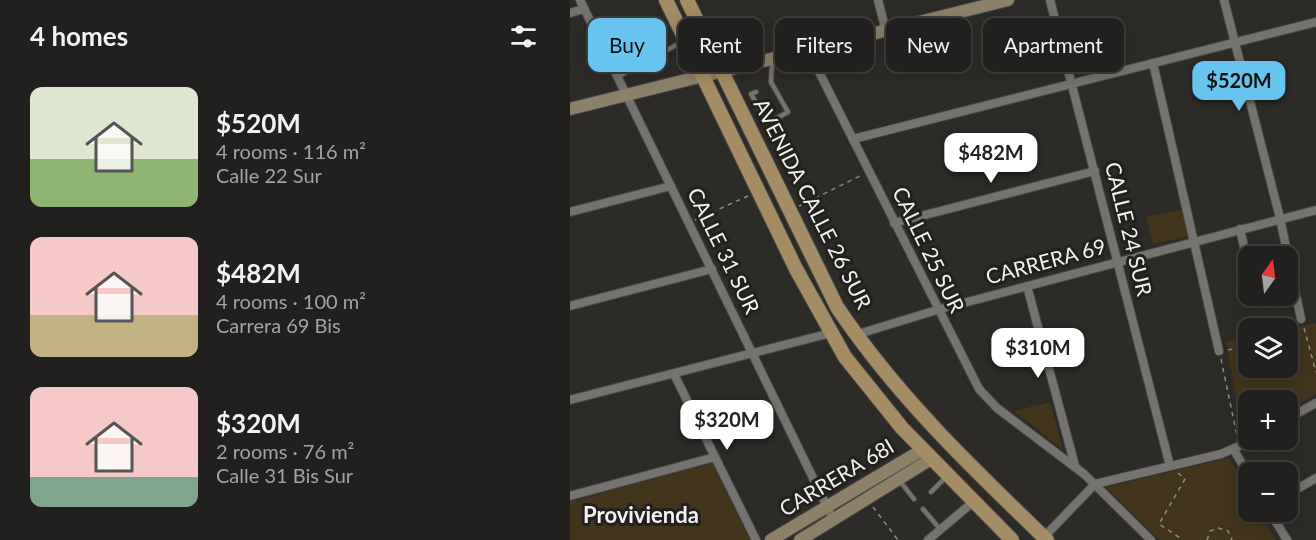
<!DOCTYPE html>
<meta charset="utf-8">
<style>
:root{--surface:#22201e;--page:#2a2827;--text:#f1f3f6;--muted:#a2a3a4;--line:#3f3e3c;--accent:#67c4ef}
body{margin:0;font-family:Lato,sans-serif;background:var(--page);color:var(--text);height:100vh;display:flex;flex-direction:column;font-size:22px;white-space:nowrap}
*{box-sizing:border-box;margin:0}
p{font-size:20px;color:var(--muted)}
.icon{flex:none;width:33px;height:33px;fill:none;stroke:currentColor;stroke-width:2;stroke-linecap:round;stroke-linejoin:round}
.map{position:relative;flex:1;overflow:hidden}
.details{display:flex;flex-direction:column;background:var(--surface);width:570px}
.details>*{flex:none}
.banner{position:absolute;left:18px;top:18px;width:570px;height:54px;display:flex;gap:12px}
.needle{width:39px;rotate:14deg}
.controls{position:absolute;left:668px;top:246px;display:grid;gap:12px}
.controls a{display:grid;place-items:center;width:60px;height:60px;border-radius:12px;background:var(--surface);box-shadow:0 3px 15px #0003,0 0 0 2px var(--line);font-size:30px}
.price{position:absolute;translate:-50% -51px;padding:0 14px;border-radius:12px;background:#fff;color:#222;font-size:20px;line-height:39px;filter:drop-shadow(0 2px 3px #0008)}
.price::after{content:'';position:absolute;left:50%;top:36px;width:18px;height:14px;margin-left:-9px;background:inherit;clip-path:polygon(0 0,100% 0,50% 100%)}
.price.current{background:var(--accent);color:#111}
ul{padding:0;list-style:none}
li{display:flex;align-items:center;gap:18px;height:150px;padding:0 30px}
li span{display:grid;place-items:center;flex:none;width:168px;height:120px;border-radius:12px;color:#555}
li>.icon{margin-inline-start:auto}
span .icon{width:72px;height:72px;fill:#fffc;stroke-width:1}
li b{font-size:26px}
h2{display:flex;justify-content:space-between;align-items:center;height:72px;padding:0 30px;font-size:26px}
.pill{padding:0 21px;border-radius:12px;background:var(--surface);box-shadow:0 3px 15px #0003,0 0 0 2px var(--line);font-size:21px;line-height:54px}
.pill.current{background:var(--accent);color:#111}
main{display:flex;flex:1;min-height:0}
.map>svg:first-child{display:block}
.green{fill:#43351c}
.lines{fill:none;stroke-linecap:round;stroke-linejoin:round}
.lane-casing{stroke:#4b4947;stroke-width:6}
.street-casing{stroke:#4b4947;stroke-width:10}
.secondary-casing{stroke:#4b4947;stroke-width:14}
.primary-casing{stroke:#4b4947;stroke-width:16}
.path{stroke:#8c8a87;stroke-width:1.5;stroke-dasharray:4.5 4.5;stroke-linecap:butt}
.lane{stroke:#75736f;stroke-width:4}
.street{stroke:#75736f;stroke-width:8}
.secondary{stroke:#8c8069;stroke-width:12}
.primary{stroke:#a48d64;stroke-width:14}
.labels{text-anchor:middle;stroke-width:6;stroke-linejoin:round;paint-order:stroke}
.street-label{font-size:21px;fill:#f4f2f0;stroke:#23211e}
.neighbourhood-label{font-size:22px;font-weight:bold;fill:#f4f2f0;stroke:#23211e}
</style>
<main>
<section class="details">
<h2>4 homes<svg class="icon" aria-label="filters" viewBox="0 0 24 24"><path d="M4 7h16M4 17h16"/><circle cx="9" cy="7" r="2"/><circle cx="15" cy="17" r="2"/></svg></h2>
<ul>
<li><span style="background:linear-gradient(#dfe7d0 60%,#8fb573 0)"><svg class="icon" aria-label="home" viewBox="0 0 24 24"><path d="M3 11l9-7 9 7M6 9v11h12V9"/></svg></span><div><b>$520M</b><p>4 rooms · 116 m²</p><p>Calle 22 Sur</p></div></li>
<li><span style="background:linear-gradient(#f6c9c9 65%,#c2b280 0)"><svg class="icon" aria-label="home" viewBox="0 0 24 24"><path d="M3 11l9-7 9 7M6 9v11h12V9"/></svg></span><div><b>$482M</b><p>4 rooms · 100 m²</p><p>Carrera 69 Bis</p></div></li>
<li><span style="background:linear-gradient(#f6c9c9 75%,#7fa58c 0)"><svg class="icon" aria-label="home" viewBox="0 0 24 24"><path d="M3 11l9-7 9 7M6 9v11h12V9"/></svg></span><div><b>$320M</b><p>2 rooms · 76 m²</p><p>Calle 31 Bis Sur</p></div></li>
</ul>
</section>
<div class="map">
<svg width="746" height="540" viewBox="0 0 746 540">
<rect width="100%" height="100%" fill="#2d2b28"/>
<!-- green -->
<g class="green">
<path d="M613,209L619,236L583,244L576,217Z"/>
<path d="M746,323V394L717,411V400H678V435L673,438L656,342L678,337V368H717V329Z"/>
<path d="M480,402L493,450L444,411Z"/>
<path d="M659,458L678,491V512H690L706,540H590L536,487Z"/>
<path d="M142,463L180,540H0V502Z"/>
</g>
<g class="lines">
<defs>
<g id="lane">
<path d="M97,50L112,42"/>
<path d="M77,61L80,60"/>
<path d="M48,77L60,70"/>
<path d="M186,92L181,94L198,123L218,112L201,82L202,63"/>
<path d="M329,480L344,499"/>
<path d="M361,492L377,476"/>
<path d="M353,509L370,529"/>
</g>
<g id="street">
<path d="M10,0L263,519"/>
<path d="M308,0L316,31"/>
<path d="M480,0L600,466"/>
<path d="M654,0L710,218L731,319"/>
<path d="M0,13L14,9"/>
<path d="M238,50L409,389L427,408L514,474L581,540"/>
<path d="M583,63L649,351"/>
<path d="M283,139L746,22"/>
<path d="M0,212L101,186"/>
<path d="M324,223L525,171"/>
<path d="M670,229L678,264"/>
<path d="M457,286L505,466"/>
<path d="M0,306L142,269"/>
<path d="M285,335L367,310L746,210"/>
<path d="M104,374L186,540"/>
<path d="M0,400L261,333"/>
<path d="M717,419L746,403"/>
<path d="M664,450L678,474"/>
<path d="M717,495L746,478"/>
<path d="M0,496L145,457"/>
<path d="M700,512L717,540"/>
<path d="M474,537L525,484L651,454L683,440"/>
<path d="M358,540L403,502"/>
</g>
<g id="secondary">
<path d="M0,109L438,0"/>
<path d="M201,540L352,450"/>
<path d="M230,540L361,459"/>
</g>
<g id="primary">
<path d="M96,0L226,269L275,357L332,428L442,540"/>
<path d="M117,0L267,307C326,395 401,467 477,540"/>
</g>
</defs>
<!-- lane casing -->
<use href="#lane" class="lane-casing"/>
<!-- street casing -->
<use href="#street" class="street-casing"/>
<!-- secondary casing -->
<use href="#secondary" class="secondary-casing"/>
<!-- primary casing -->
<use href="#primary" class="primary-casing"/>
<!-- path -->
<g class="path">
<path d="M229,206L292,175"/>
<path d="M125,220L178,196"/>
<path d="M734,328L746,372"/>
<path d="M717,338L734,335"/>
<path d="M658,350L678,346"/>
<path d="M651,359L667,436"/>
<path d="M608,473L615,479L589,524L613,540"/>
<path d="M303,507L328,540"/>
<path d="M637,540L640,531L648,528L658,531L662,540"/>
</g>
<!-- lane -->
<use href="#lane" class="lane"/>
<!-- street -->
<use href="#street" class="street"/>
<!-- secondary -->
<use href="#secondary" class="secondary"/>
<!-- primary -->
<use href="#primary" class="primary"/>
</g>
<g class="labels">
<!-- street labels -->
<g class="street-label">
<text transform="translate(242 204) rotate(63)" y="7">AVENIDA CALLE 26 SUR</text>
<text transform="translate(558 229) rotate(76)" y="7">CALLE 24 SUR</text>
<text transform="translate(358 250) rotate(64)" y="7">CALLE 25 SUR</text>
<text transform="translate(153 251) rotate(64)" y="7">CALLE 31 SUR</text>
<text transform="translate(476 262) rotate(-15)" y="7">CARRERA 69</text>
<text transform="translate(267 478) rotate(-31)" y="7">CARRERA 68I</text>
</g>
<!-- neighbourhood labels -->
<g class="neighbourhood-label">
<text x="71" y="523">Provivienda</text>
</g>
</g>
</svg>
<div class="controls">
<a><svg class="needle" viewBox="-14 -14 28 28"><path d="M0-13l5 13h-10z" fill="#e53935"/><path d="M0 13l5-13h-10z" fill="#a2a3a4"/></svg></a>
<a><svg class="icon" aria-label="layers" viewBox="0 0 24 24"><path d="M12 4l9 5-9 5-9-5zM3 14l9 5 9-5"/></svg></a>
<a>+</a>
<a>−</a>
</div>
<b class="price current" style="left:669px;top:112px">$520M</b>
<b class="price" style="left:421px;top:184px">$482M</b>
<b class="price" style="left:468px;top:379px">$310M</b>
<b class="price" style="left:157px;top:451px">$320M</b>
<div class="banner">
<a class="pill current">Buy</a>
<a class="pill">Rent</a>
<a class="pill">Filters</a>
<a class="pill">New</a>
<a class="pill">Apartment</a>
</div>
</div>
</main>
